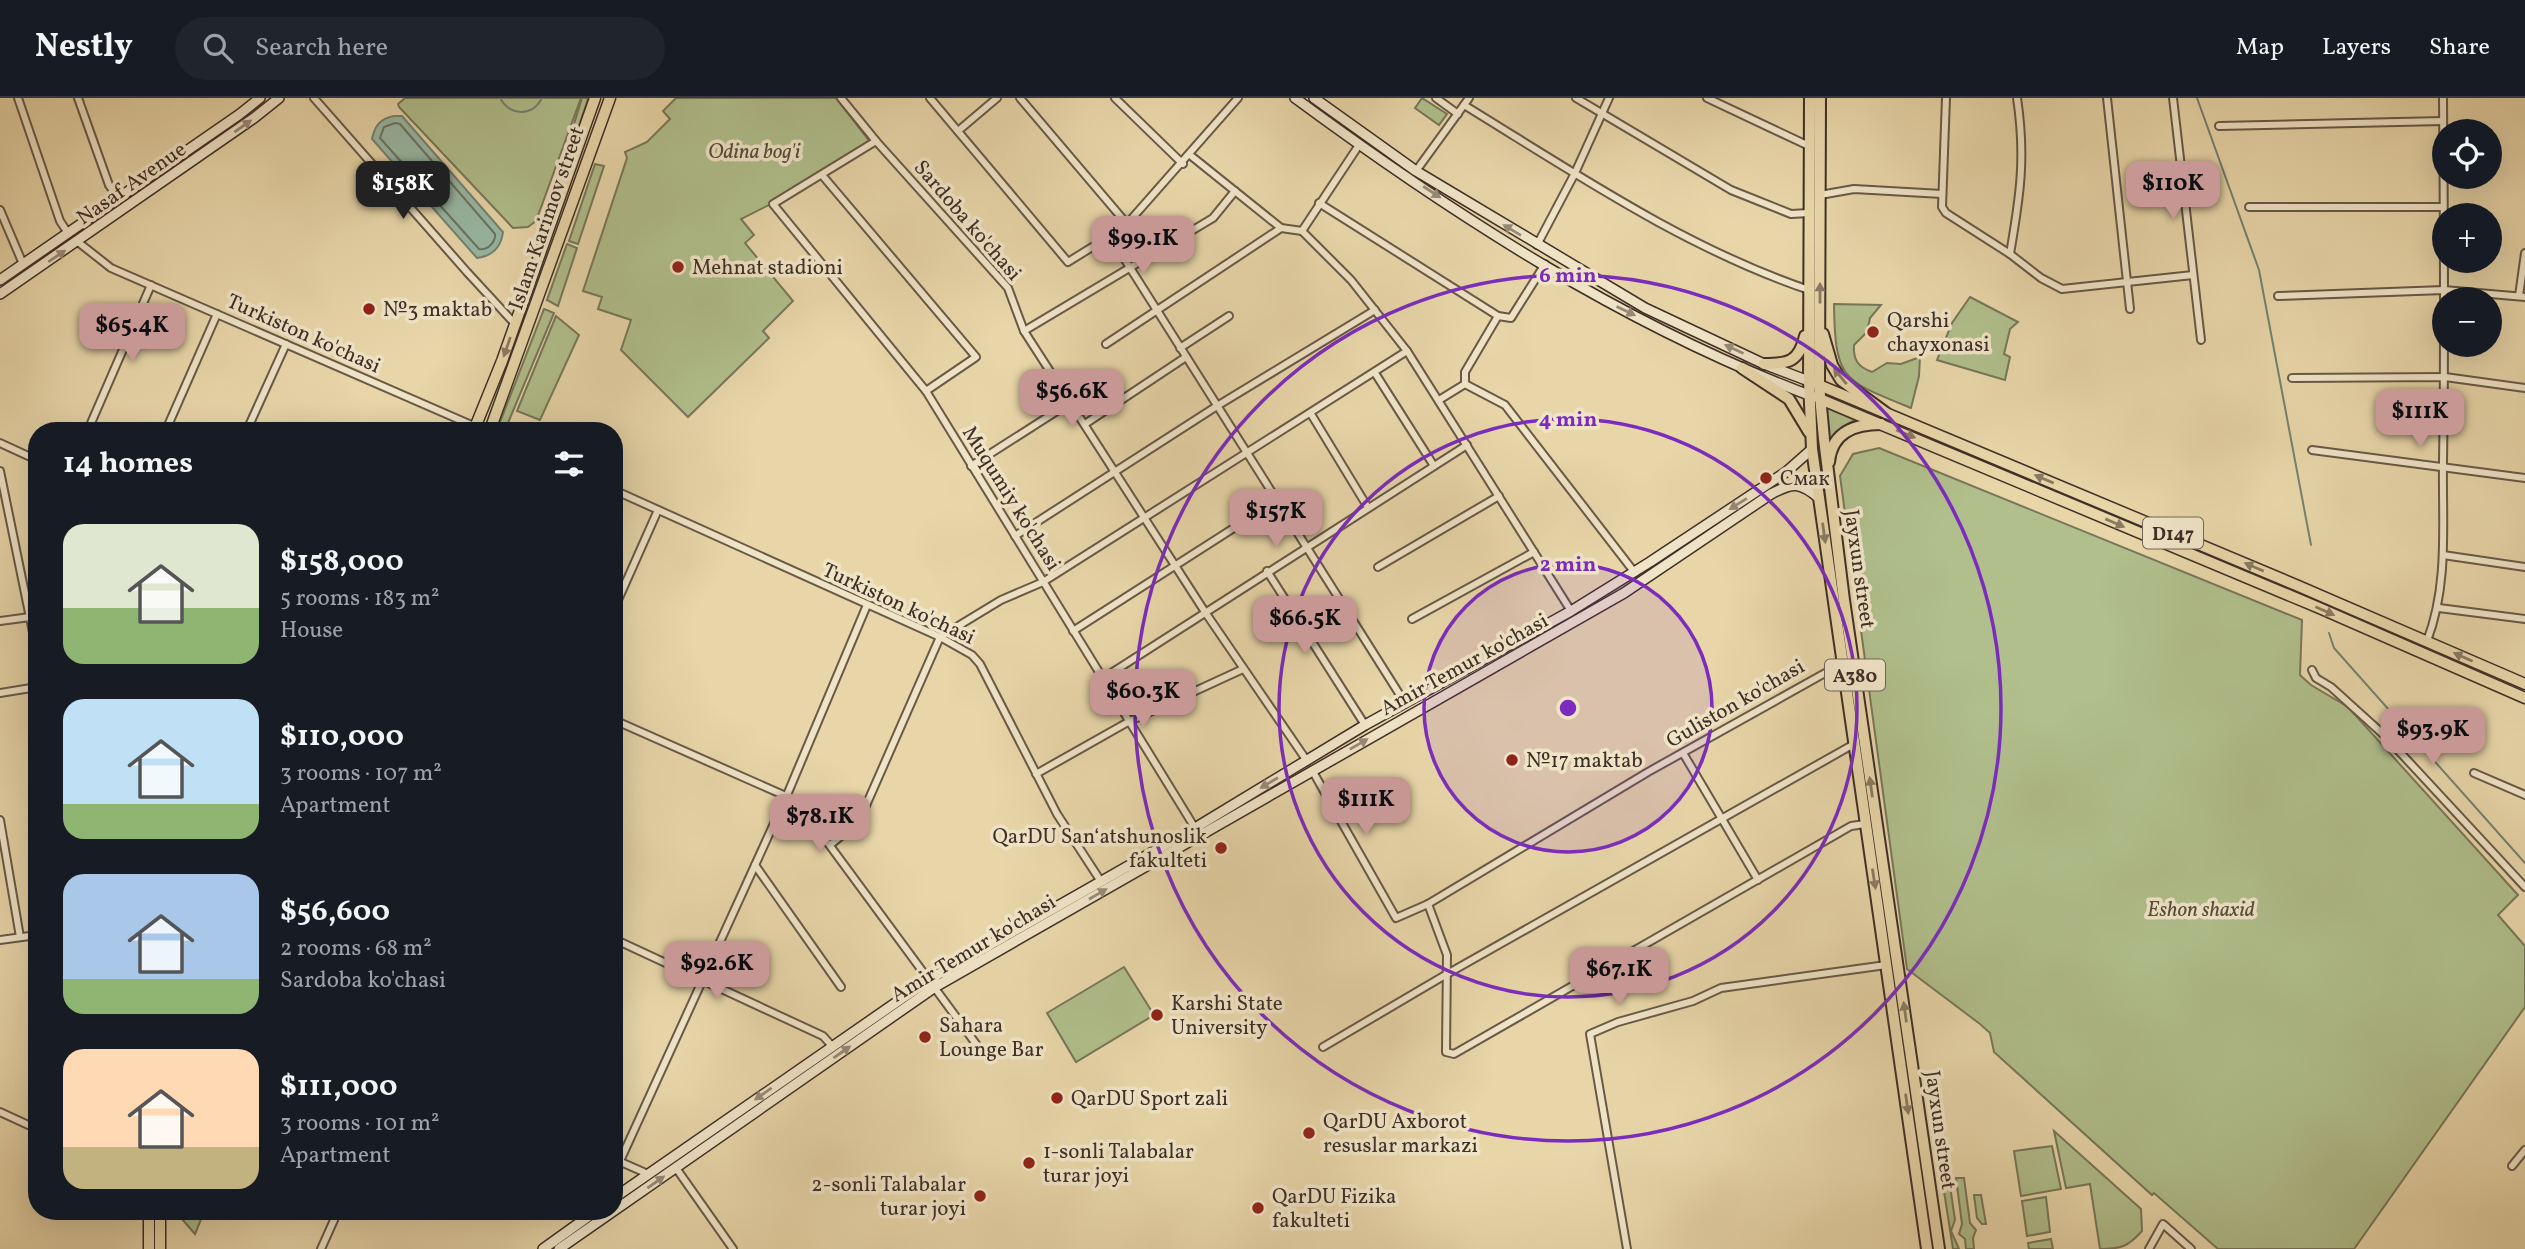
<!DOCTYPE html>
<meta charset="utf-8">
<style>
:root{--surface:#171b24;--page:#20242c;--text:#f1f3f6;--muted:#9ea1a6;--line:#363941;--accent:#c59692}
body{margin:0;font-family:Vollkorn,serif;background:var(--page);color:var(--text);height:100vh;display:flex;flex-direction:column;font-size:26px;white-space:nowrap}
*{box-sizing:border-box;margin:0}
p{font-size:23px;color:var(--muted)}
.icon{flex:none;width:38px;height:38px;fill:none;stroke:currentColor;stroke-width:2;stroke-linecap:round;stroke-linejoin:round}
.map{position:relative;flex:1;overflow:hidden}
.drawer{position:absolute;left:28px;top:324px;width:595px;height:798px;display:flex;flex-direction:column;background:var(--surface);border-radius:28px;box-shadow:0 7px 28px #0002}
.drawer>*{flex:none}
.controls{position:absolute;left:2432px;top:21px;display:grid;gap:14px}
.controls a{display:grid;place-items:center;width:70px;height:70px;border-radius:50%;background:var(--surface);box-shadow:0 7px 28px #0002;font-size:35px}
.price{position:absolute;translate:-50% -60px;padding:0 16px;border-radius:14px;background:var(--accent);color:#111;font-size:23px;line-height:46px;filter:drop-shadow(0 2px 4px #0008)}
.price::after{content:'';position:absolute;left:50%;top:42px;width:21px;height:16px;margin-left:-10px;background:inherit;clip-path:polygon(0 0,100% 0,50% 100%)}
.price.selected{background:#222;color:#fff}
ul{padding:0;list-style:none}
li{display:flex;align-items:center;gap:21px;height:175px;padding:0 35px}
li span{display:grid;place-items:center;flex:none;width:196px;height:140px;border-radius:21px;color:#555}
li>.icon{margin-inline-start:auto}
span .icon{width:84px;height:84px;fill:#fffc;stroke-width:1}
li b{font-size:30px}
h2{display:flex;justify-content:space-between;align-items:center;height:84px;padding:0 35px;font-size:30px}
header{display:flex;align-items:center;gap:42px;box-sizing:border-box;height:98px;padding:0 35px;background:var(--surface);border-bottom:2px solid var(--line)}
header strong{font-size:33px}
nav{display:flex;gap:38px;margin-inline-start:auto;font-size:24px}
.search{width:490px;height:63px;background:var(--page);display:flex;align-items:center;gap:18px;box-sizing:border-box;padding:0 24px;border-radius:38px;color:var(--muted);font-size:26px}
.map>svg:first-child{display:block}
.green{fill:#b0bf8c;stroke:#77775a;stroke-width:2}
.water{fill:#98b9a5;stroke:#748273;stroke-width:2}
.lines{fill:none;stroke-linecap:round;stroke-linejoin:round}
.shore{stroke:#6b7466;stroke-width:2}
.stream{stroke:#748273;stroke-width:2}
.minor-casing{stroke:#685948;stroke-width:10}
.secondary-casing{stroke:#3e2f27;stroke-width:12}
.primary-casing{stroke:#3e2f27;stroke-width:13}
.trunk-casing{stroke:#3e2f27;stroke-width:14}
.minor{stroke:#f0e4c7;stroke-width:6}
.secondary{stroke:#f0e4c7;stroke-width:9}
.primary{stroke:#e8d6a9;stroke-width:10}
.trunk{stroke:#e8d6a9;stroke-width:10}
.oneway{fill:#978a77}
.oneway2{fill:#8a7a62}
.ring{fill:none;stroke:#7b2cbf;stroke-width:3.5}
.poi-dot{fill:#8f2418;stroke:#f0e4c7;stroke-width:2.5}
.labels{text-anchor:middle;stroke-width:7;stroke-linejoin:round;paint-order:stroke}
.shield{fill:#f0e4c7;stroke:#736557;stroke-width:2}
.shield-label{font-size:19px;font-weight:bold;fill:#3e2f27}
.park-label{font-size:21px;font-style:italic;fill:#554c3b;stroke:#f0e4c7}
.street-label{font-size:21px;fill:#3e2f27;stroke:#f0e4c7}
.poi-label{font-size:21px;fill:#3e2f27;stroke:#f0e4c7;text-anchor:start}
.centre{fill:#7b2cbf;stroke:#f0e4c7;stroke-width:3.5}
.ring-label{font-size:21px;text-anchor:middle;font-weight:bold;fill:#7b2cbf;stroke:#f0e4c7;stroke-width:7;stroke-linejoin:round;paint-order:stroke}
</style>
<header>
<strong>Nestly</strong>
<div class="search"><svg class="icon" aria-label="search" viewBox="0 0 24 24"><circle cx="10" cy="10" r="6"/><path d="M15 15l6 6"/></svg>Search here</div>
<nav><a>Map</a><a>Layers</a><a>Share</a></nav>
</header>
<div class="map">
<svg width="2525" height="1151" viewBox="0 0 2525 1151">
<rect width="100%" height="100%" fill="#e8d6a9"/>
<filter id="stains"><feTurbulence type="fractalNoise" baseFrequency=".00286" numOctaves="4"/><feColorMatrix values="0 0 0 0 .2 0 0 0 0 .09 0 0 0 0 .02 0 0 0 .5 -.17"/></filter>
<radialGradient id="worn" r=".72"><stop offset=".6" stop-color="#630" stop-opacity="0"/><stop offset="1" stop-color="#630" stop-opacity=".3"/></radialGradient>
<!-- green -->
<g class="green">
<path d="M405,0H581L536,123L528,129L513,130L399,9L398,6Z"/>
<path d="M582,0H588L586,7L546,127L542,130Z"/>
<path d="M676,0H836L870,44L775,104L741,121L754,137L745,145L793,203L763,233L769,240L688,319L621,252L631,222L598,211L602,199L583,193L627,60L625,54L647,44L670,21L663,13Z"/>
<path d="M1422,0L1447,16L1439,27L1415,10Z"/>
<path d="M595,66L604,68L578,146L569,143Z"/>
<path d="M567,146L577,150L558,208L547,202Z"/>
<path d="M1970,199L2018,224L2010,231L2004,256L2010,259L2005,282L1937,262L1952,225Z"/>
<path d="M1834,206L1881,207L1870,220L1867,234L1854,247C1853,262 1858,269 1872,274L1887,265L1901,266L1920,259L1919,278L1911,310C1843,282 1835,283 1834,206Z"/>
<path d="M544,211L554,215L505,332H497Z"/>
<path d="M556,218L579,237L540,322L517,313Z"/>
<path d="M1825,309L1855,322L1842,329L1828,347Z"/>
<path d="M1879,350L2302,522L2300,577L2311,587L2348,609L2518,797L2498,817L2525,848V909L2354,1151H2218L2154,1095L2152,1097L1994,954L1990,935L1980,926L1907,871L1840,378L1853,356Z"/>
<path d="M1124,869L1154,917L1076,964L1047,915Z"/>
<path d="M2054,1033L2141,1111L2142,1133C2128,1149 2120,1151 2100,1151L2090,1086L2066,1090Z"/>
<path d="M2052,1048L2061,1091L2021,1098L2014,1053Z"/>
<path d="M1946,1060L1955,1122L1951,1133L1959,1151H1953L1939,1061Z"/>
<path d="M1956,1080H1964L1970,1125L1976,1132L1973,1140L1974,1151H1966L1965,1141L1959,1136L1962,1126Z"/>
<path d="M1974,1097H1981L1986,1126H1982L1977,1120Z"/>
<path d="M2046,1099L2050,1134L2027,1138L2022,1103Z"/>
<path d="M175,1113H191L202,1119L195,1136Z"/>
<path d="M2051,1141L2053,1151H2029L2028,1145Z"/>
</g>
<!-- water -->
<path class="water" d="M394,18H402L503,134C501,150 492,158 477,160L372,41C375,27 380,21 394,18Z"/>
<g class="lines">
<!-- shore -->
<path class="shore" d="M395,25L400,26L495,136C496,144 487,153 479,151L380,40L384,29Z"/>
<!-- stream -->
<g class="stream">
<path d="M500,0C510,18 532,19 542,0"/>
<path d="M2197,0L2259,172L2311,447"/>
<path d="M2329,535L2334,550L2525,765"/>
</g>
<defs>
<g id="minor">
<path d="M18,0L60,123L68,135"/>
<path d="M78,0L109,87L119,101"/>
<path d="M314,0L467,174L515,226"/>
<path d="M841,0L876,43L1008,190L1024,233L1205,514L1307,663"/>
<path d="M930,0L1068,164L1110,138"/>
<path d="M1020,0L1127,126"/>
<path d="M1115,0L1183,66"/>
<path d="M1238,0L1127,126L1110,138L1405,605"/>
<path d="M1436,0L1458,16"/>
<path d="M1576,0L1731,92L1791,116L1809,115"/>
<path d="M1707,0L1809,48"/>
<path d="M1946,0L1942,109L1946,115L2010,156L2041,180L2062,191L2193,177"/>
<path d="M2107,0L2130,211"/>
<path d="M2173,0L2201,242"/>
<path d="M1464,7C1575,75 1685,150 1809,192"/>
<path d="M2219,28L2443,23"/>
<path d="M958,33L997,0"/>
<path d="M876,43L773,106L926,293L1195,730"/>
<path d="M1190,57L1281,130L1302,133L1351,182L1407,253L1571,513"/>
<path d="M1416,73L1469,0"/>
<path d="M822,77L976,259L926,293"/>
<path d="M1820,97L1854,91L1942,96"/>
<path d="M1319,105L1498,218L1465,274V286"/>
<path d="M2249,109H2443"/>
<path d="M0,112L23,166"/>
<path d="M1302,133L1359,47"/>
<path d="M78,144L111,170L483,332"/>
<path d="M1537,147L1575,75L1609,0"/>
<path d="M2010,156C2020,98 2026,59 2017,0"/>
<path d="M2278,198L2444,192L2525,199"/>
<path d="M2519,198L2525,155"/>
<path d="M1498,218L1511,220L1545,166"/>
<path d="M1024,233L1213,120L1235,93"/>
<path d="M1106,246L1281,130"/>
<path d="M1180,250L1229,218"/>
<path d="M1375,275L1434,368"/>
<path d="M2292,280L2445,279L2525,290"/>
<path d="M1439,302L1465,286L1505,307L1635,475"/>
<path d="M1311,316L1367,408"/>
<path d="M1085,326L1186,259"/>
<path d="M88,332L151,187"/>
<path d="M166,332L217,216"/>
<path d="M247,332L286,246"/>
<path d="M0,345L37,362"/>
<path d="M2312,352L2525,380"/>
<path d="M971,368L1071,304"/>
<path d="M0,373L37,554"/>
<path d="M614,392L940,539L972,557L980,566L1057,716L1100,782"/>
<path d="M1015,438L1217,308L1375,212"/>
<path d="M2443,457L2525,469"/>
<path d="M1378,469L1499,398"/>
<path d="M1267,473L1365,627"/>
<path d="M2439,510L2525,521"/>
<path d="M614,511L658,412"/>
<path d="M1412,521L1534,454"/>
<path d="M0,523L30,519"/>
<path d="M1073,533L1276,403"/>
<path d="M2427,543C2449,486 2442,424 2443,364C2445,242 2444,121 2443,0"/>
<path d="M2312,572L2316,580L2331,589L2384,637L2525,789"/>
<path d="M1102,581L1467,347"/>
<path d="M0,595L37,589"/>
<path d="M614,622L797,703L979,950"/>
<path d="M1683,655L1758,782"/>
<path d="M1312,672L1396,820L1428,806L1648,674L1843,565"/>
<path d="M2474,675L2525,697"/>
<path d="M1036,676L1128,624L1243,571"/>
<path d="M0,722L20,839"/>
<path d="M830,747L857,725L864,712L940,539L1001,502L1043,484L1407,253"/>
<path d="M755,767L841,889"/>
<path d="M1428,806L1447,857L1446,954L1454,956L1851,728L1865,726"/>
<path d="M614,841L823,938L832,948"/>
<path d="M0,842L37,837"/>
<path d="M1323,949L1447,876L1854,646"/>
<path d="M0,1014L37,1031"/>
<path d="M614,1061L648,1076"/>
<path d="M620,1063L787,697L867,507"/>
<path d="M2512,1068L2525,1052"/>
<path d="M676,1070L733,1151"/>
<path d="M321,1151L338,1113"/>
<path d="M1627,1151L1590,936L1618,924L1693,903L1721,890L1886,867"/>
<path d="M2149,1151L2163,1126L2191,1151"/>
</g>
<g id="secondary">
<path d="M1295,0C1455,118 1627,229 1814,299"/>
<path d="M1314,0L1416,73L1645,210L1764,266L1814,285"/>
<path d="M0,182L240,16L260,0"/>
<path d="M0,196L254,20L279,0"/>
<path d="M614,1100L930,881L1195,730L1365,627L1571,513L1650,464L1786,374L1812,351"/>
<path d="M543,1151L596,1113"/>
<path d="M559,1151L935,889L1624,495L1771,396C1793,384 1800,384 1819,400"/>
</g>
<g id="primary">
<path d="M1819,287L2296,487L2525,586"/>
<path d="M1820,301L2317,509L2525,600"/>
<path d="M474,332L502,263L595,0"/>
<path d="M490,332L610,0"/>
<path d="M149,1113V1151"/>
<path d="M160,1113V1151"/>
</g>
<g id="trunk">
<path d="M1810,0L1809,283L1812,351L1927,1151"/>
<path d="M1820,0L1819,287L1824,341L1844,502L1939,1151"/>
<path d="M1823,236L1832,267L1841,282L1886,315"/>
<path d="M1764,266C1788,266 1799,264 1805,238"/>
<path d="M1742,270L1789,301L1809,334"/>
<path d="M1829,364C1832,334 1855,326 1881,326"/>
</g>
</defs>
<!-- minor casing -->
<use href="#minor" class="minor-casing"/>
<!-- secondary casing -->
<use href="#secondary" class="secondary-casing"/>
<!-- primary casing -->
<use href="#primary" class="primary-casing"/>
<!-- trunk casing -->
<use href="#trunk" class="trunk-casing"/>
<!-- minor -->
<use href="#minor" class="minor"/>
<!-- secondary -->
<use href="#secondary" class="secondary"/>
<!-- primary -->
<use href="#primary" class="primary"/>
<!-- trunk -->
<use href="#trunk" class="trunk"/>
</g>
<!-- one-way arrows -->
<defs><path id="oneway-solid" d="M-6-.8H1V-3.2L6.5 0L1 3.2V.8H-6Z" transform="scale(1.75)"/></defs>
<g class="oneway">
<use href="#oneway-solid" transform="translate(243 28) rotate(-35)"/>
<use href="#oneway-solid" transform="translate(1432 94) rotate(33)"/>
<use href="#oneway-solid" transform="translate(1512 132) rotate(-149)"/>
<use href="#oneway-solid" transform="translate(57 158) rotate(-34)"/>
<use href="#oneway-solid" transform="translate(1626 213) rotate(26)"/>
<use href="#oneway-solid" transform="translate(1734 251) rotate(-155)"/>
<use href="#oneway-solid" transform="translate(1738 406) rotate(148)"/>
<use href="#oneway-solid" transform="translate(1359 646) rotate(-30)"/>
<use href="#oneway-solid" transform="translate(1269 685) rotate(149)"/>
<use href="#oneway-solid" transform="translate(1098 796) rotate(-30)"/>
<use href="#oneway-solid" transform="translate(842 954) rotate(-35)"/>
<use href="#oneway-solid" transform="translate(763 996) rotate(145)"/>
<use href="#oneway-solid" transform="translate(656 1084) rotate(-35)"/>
</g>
<g class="oneway2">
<use href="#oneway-solid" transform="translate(1820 195) rotate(-90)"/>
<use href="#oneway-solid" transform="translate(507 249) rotate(109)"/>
<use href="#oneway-solid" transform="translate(1840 278) rotate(-129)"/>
<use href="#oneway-solid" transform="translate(1906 336) rotate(22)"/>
<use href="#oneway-solid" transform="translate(2044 381) rotate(-157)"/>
<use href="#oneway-solid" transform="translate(2115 425) rotate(23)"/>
<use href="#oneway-solid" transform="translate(1824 435) rotate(82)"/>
<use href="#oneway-solid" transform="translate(2254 469) rotate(-157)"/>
<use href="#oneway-solid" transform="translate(2325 513) rotate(24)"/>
<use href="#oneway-solid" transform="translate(2463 559) rotate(-156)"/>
<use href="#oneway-solid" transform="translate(1871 689) rotate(-98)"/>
<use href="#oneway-solid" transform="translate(1874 781) rotate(81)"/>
<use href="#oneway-solid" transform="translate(1905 914) rotate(-98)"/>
<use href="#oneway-solid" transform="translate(1907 1006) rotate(82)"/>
</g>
<!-- distance rings -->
<circle cx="1568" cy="610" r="144" fill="#7b2cbf" fill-opacity=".12"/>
<g class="ring">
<circle cx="1568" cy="610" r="144"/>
<circle cx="1568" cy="610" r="289"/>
<circle cx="1568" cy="610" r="433"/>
</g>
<!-- markers -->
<g class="poi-dot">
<circle cx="678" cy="169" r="7"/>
<circle cx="369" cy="211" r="7"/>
<circle cx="1873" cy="234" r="7"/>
<circle cx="1766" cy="380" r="7"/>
<circle cx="1512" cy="662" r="7"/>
<circle cx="1221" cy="750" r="7"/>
<circle cx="1157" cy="917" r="7"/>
<circle cx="925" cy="939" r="7"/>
<circle cx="1057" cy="1000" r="7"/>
<circle cx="1309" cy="1035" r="7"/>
<circle cx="1029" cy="1065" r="7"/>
<circle cx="980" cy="1098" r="7"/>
<circle cx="1258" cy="1110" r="7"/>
</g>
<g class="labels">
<!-- shield labels -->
<g class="shield">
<rect x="2143" y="419.5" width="60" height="31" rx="5"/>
<rect x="1825" y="561.5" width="60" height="31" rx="5"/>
</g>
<g class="shield-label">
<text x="2173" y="442">D147</text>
<text x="1855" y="584">A380</text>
</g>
<!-- park labels -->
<g class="park-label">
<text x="754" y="60">Odina bog'i</text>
<text x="2201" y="818">Eshon shaxid</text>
</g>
<!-- street labels -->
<g class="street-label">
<text transform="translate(131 85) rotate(-35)" y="7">Nasaf Avenue</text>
<text transform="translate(546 120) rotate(-71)" y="7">Islam Karimov street</text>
<text transform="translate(968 122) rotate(49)" y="7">Sardoba ko'chasi</text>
<text transform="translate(304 235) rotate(24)" y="7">Turkiston ko'chasi</text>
<text transform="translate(1012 400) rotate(58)" y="7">Muqumiy ko'chasi</text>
<text transform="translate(1860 471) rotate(82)" y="7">Jayxun street</text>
<text transform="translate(899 505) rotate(25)" y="7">Turkiston ko'chasi</text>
<text transform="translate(1464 566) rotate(-29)" y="7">Amir Temur ko'chasi</text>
<text transform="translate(1735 605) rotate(-30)" y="7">Guliston ko'chasi</text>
<text transform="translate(973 850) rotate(-31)" y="7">Amir Temur ko'chasi</text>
<text transform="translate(1941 1032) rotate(82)" y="7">Jayxun street</text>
</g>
<!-- poi labels -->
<g class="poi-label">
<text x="692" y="176">Mehnat stadioni</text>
<text x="383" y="218">№3 maktab</text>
<text x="1887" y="229">Qarshi<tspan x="1887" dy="24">chayxonasi</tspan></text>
<text x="1780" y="387">Смак</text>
<text x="1526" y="669">№17 maktab</text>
<text x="1207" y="745" text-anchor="end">QarDU San‘atshunoslik<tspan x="1207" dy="24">fakulteti</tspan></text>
<text x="1171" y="912">Karshi State<tspan x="1171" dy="24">University</tspan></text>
<text x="939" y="934">Sahara<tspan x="939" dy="24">Lounge Bar</tspan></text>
<text x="1071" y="1007">QarDU Sport zali</text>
<text x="1323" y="1030">QarDU Axborot<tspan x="1323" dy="24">resuslar markazi</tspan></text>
<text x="1043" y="1060">1-sonli Talabalar<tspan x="1043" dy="24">turar joyi</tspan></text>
<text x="966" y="1093" text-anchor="end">2-sonli Talabalar<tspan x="966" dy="24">turar joyi</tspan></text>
<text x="1272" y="1105">QarDU Fizika<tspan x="1272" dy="24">fakulteti</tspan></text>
</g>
</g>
<circle cx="1568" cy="610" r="10" class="centre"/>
<g class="ring-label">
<text x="1568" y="184">6 min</text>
<text x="1568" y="328">4 min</text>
<text x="1568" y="473">2 min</text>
</g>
<rect width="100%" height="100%" filter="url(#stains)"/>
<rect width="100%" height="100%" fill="url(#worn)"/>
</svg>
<div class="controls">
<a><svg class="icon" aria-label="locate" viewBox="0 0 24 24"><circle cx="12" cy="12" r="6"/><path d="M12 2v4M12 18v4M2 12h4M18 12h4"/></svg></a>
<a>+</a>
<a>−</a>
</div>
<b class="price selected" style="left:403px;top:123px">$158K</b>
<b class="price" style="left:2173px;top:123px">$110K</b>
<b class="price" style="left:1143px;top:178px">$99.1K</b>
<b class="price" style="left:132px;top:265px">$65.4K</b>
<b class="price" style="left:1072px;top:331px">$56.6K</b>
<b class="price" style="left:2420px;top:351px">$111K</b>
<b class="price" style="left:1276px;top:451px">$157K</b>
<b class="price" style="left:1305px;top:558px">$66.5K</b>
<b class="price" style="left:1143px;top:631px">$60.3K</b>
<b class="price" style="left:2433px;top:669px">$93.9K</b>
<b class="price" style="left:1366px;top:739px">$111K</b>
<b class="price" style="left:820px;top:756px">$78.1K</b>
<b class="price" style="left:717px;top:903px">$92.6K</b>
<b class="price" style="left:1619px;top:909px">$67.1K</b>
<section class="drawer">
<h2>14 homes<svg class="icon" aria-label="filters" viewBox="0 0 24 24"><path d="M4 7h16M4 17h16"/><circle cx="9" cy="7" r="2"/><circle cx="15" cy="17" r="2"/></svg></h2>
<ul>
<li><span style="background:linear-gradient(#dfe7d0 60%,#8fb573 0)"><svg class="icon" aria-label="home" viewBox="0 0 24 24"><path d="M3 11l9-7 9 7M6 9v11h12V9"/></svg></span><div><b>$158,000</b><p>5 rooms · 183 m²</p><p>House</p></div></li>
<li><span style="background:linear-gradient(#bfe0f5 75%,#8fb573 0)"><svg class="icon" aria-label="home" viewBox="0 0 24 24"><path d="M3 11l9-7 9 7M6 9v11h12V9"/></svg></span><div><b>$110,000</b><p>3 rooms · 107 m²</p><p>Apartment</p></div></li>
<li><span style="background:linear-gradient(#a9c7e8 75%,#8fb573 0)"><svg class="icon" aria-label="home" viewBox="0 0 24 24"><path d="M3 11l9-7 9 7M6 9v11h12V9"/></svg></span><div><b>$56,600</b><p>2 rooms · 68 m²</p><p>Sardoba ko'chasi</p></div></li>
<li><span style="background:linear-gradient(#ffd9b3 70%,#c2b280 0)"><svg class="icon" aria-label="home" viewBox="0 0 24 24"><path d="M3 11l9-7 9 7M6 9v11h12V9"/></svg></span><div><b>$111,000</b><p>3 rooms · 101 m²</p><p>Apartment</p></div></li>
</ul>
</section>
</div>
